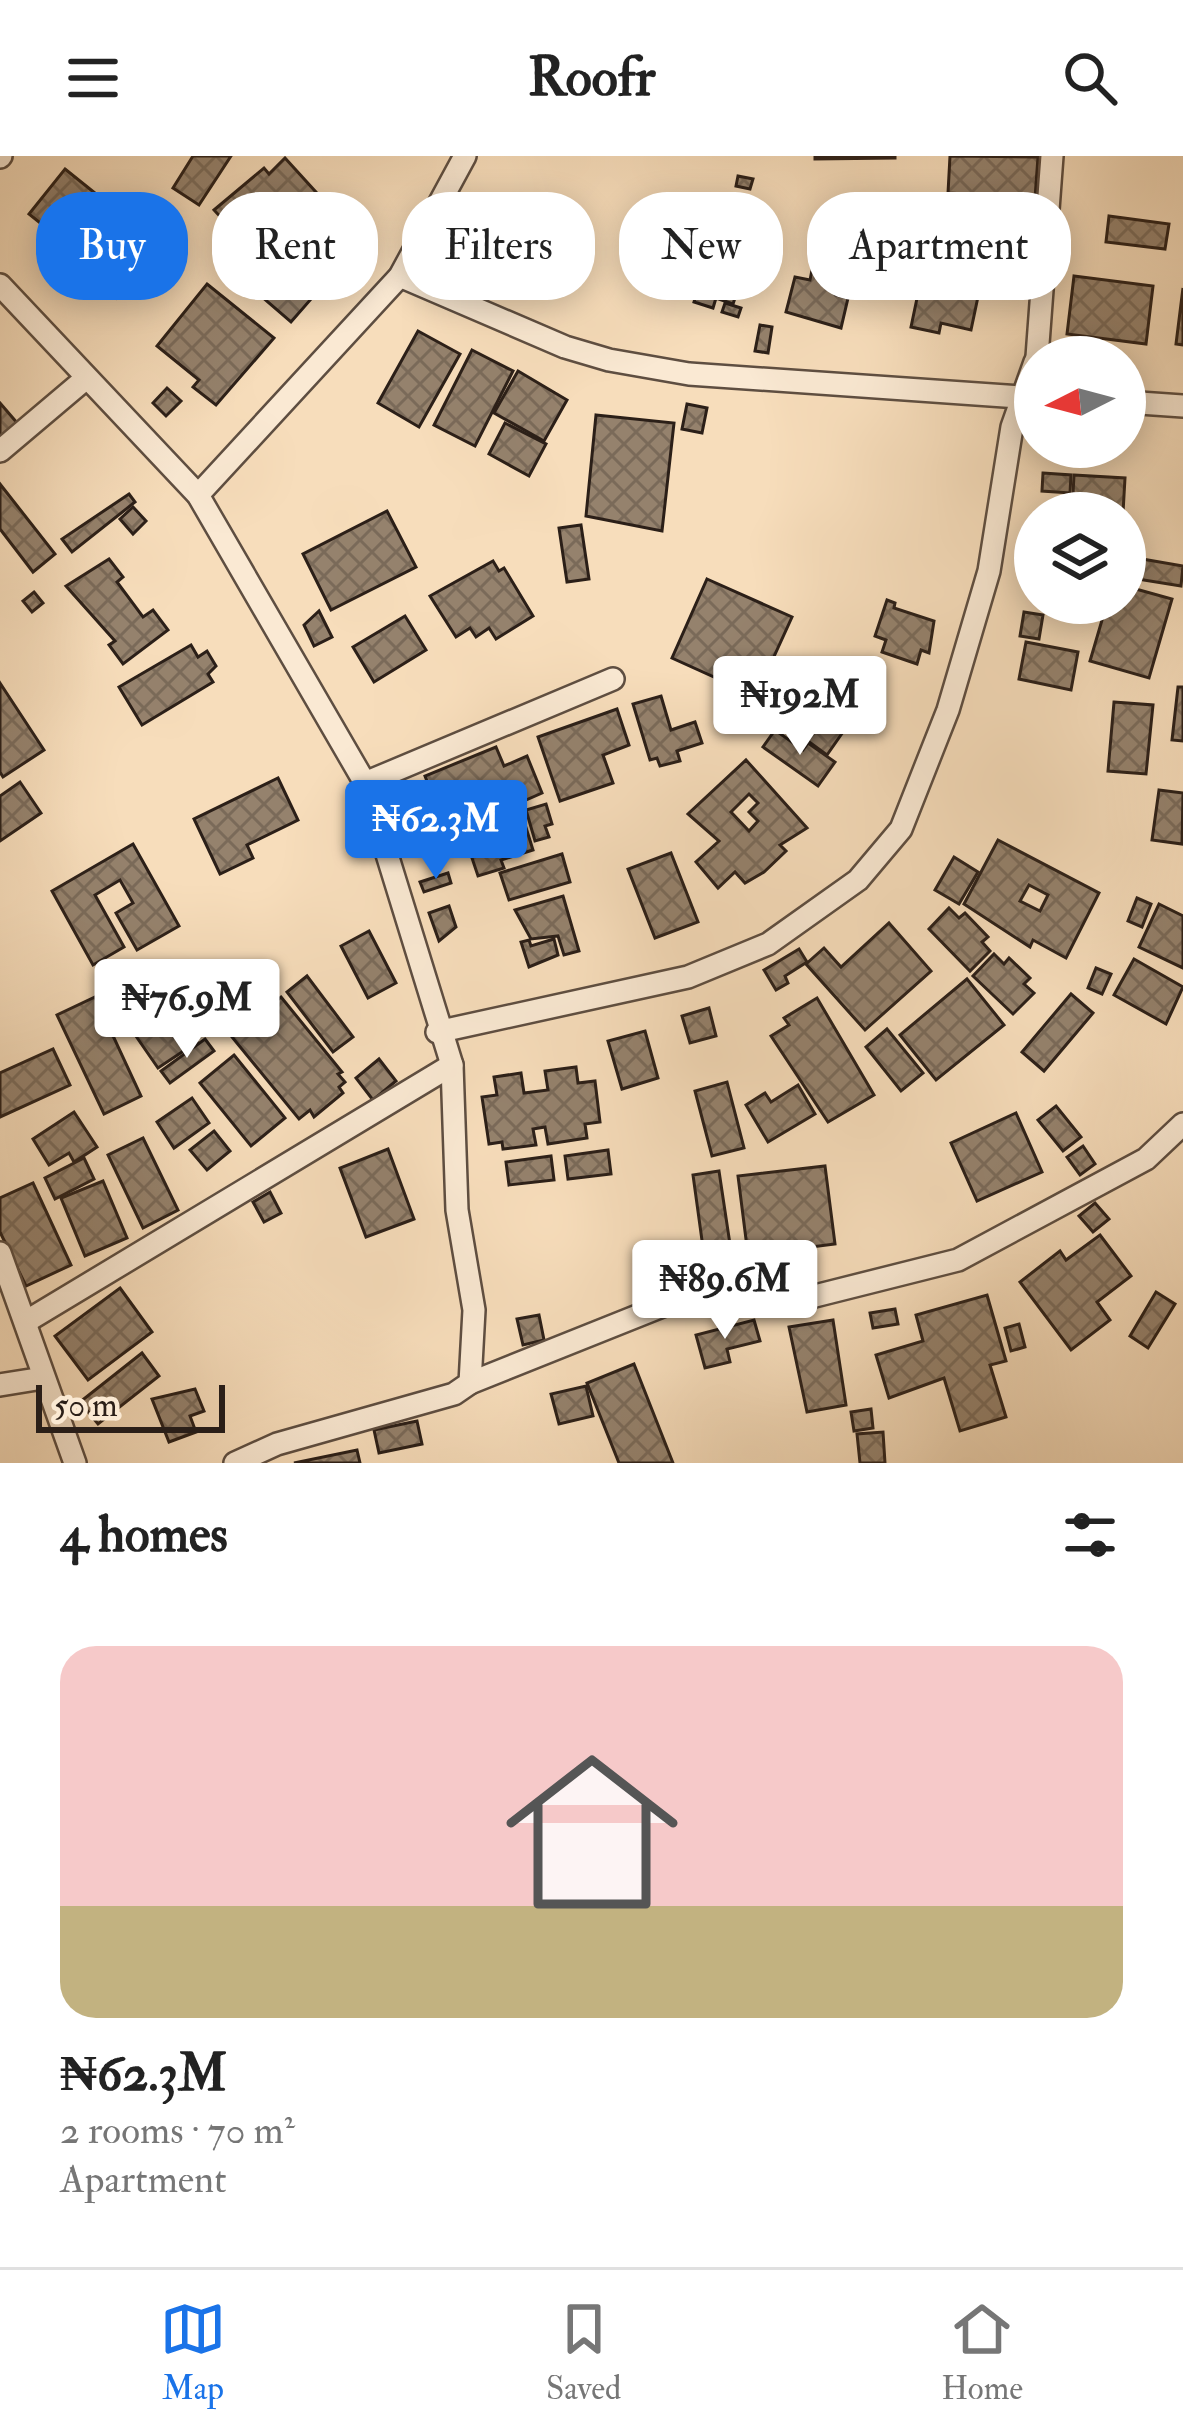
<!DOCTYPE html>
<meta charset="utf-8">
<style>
:root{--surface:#fff;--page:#f6f6f6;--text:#222;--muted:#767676;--line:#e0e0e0;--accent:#1a73e8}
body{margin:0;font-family:"IM FELL Double Pica",serif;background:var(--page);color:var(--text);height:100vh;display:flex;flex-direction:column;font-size:45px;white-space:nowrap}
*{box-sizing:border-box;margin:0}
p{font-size:39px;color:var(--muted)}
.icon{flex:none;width:66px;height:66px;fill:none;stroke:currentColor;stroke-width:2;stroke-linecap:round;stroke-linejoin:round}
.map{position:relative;height:1307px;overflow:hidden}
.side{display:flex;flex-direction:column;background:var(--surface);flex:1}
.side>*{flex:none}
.top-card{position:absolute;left:36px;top:36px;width:1113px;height:108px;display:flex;gap:24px}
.needle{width:78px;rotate:264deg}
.tools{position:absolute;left:1014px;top:180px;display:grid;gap:24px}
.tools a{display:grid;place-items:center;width:132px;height:132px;border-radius:50%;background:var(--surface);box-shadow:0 6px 30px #0003;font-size:60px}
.scale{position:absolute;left:36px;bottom:30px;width:189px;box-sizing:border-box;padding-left:12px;border:6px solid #2b1f18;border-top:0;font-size:33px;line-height:42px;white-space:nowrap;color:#2b1f18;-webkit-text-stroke:9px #fae9d3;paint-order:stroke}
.price{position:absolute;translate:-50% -102px;padding:0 27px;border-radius:12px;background:#fff;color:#222;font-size:39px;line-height:78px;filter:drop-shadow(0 3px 6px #0008)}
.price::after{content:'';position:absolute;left:50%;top:72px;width:36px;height:27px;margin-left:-18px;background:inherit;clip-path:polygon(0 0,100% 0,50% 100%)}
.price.active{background:var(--accent);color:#fff}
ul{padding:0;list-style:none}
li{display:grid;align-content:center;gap:24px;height:636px;padding:0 60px}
li span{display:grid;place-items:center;height:372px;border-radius:36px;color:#555}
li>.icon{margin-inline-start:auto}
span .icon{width:216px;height:216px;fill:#fffc;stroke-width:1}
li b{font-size:51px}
h2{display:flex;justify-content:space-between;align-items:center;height:144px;padding:0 60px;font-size:51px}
.pill{padding:0 42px;border-radius:48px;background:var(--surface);box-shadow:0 6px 30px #0003;font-size:42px;line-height:108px}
.pill.active{background:var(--accent);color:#fff}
header{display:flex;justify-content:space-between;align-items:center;height:156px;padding:0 60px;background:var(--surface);font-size:54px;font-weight:800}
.tab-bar{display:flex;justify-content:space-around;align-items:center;height:168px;border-top:3px solid var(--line);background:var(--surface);font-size:33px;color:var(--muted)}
.tab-bar a{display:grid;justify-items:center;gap:6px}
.tab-bar .active{color:var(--accent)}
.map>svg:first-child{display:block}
.building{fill:url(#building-cross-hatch);stroke:#2b1f18;stroke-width:3;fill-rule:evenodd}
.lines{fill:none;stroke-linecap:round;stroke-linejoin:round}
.street-casing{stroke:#5e4e41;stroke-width:26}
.street{stroke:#fae9d3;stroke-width:21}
</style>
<header><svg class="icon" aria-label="menu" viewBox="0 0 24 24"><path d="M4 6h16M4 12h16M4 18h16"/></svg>Roofr<svg class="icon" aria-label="search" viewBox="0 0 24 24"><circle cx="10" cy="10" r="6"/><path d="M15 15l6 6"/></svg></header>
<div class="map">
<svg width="1183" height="1307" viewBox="0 0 1183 1307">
<defs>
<pattern id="building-cross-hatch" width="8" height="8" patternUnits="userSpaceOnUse" patternTransform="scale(3)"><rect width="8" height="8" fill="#95826d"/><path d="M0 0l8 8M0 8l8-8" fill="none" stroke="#7a6a59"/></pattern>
</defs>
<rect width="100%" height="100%" fill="#f7ddbb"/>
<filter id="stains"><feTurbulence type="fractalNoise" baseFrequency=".00167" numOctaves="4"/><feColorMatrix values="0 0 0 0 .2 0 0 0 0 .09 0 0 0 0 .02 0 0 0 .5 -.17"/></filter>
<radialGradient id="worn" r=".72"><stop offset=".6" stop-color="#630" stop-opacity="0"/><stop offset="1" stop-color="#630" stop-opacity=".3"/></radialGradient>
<!-- building -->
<g class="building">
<path d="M193,0H231L199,49L173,32Z"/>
<path d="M815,0H895V2L815,3Z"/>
<path d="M950,0L1038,1L1035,42L948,37Z"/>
<path d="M285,2L335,57L315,75L281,39L237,79L214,54L264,12L269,18Z"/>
<path d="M65,13L131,66L95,111L29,58Z"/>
<path d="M738,20L753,23L750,33L736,30Z"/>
<path d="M1109,60L1169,68L1165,93L1106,86Z"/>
<path d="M709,65L762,83L755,105L740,100L732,124L740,127L733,148L716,142L713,152L694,146L698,132L680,126L697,75L705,78Z"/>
<path d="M258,69L325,127L291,166L225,109Z"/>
<path d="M141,73L161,90L116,142L97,125Z"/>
<path d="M929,85L987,98L971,174L941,167L939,177L911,171Z"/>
<path d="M815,99L853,108L848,129L839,127L836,139L848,142L841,172L786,156L795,121L810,124Z"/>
<path d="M1074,120L1153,130L1146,188L1067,178Z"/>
<path d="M207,128L274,182L216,249L193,231L199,224L157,190Z"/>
<path d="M1183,132V189L1176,188Z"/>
<path d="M725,147L741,152L738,161L722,156Z"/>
<path d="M760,169L772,171L768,197L755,195Z"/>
<path d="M418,175L460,198L419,271L378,247Z"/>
<path d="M472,194L513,215L475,290L434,269Z"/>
<path d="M518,215L567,244L544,285L494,257Z"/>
<path d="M167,232L181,245L166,260L153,247Z"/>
<path d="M0,247L18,268L0,285Z"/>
<path d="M687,248L707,252L702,277L682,273Z"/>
<path d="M596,259L674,267L662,375L586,360Z"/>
<path d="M505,267L546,288L529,320L489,298Z"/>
<path d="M1043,317L1071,319L1070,337L1042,335Z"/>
<path d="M1074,319L1125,322L1123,357H1072Z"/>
<path d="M0,328L55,398L33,416L0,373Z"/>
<path d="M129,338L135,346L72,396L62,383Z"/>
<path d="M133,351L146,365L133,378L120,363Z"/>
<path d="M387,355L416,411L331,454L303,398Z"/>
<path d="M581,369L589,423L567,426L559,372Z"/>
<path d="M1125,400L1183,410L1181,430L1125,421Z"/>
<path d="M109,403L123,421L117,426L143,461L153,454L168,474L123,508L109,489L115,485L66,430Z"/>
<path d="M493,405L499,415L504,412L533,460L496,483L489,472L476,481L470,472L456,481L430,440Z"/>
<path d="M707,423L792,461L756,540L672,502Z"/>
<path d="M1125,430L1172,443L1149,522L1090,505L1107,447H1125Z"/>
<path d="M34,436L43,447L32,456L23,445Z"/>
<path d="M887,444L895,447L894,452L934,465L929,497L921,494L917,508L882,496L886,484L875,480Z"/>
<path d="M319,455L332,481L314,490L304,469Z"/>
<path d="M1024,456L1043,459L1039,483L1020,480Z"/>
<path d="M405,460L426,494L374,526L353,491Z"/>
<path d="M1026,486L1078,496L1071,534L1019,523Z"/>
<path d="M191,489L198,501L207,495L216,510L208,518L213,526L142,569L119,531Z"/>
<path d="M786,512L800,522L765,569L752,559Z"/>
<path d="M801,526L824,548L797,578L778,561Z"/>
<path d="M0,527L44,594L3,621L0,616Z"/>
<path d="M1178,531H1183V585L1172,584Z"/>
<path d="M661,540L671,574L695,566L702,587L677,595L680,605L660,610L657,602L650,604L633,548Z"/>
<path d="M1114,546L1153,549L1146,618L1108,615Z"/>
<path d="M617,553L629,589L603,599L613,627L560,645L538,581Z"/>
<path d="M819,554L845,573L827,599L801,580Z"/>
<path d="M775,574L803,594L808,587L835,606L818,630L763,591Z"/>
<path d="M496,591L504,610L527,600L542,637L448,678L425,620Z"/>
<path d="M746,604L807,672L780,689L786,695L764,716L745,727L735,716L718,732L696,706L719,685L688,658ZM749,638L758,647L749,656L758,665L749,675L731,656Z"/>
<path d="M278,622L298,664L247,689L253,702L220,718L194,663Z"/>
<path d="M20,626L41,657L0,685V640Z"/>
<path d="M1159,634L1183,637L1182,688L1152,684Z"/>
<path d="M546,648L552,668L545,670L549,681L535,685L526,654Z"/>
<path d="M523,662L533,694L501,704L504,712L478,720L465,681Z"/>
<path d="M998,684L1099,737L1066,802L1033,784L1030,791L964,748ZM1029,729L1048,739L1040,755L1020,745Z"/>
<path d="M133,688L179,770L137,794L116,757L133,747L120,724L95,739L124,791L93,809L52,735Z"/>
<path d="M671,697L698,766L655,782L628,713Z"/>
<path d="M562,698L570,726L509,744L500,717Z"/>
<path d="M954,701L978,716L959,748L935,734Z"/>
<path d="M448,717L451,727L424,736L420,726Z"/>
<path d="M563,740L579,795L564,799L558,780L531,783L515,754Z"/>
<path d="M1137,742L1151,748L1142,771L1128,765Z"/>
<path d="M1159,748L1183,760V812L1139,791Z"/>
<path d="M449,750L456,771L439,785L429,757Z"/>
<path d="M949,752L959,762L965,757L988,781L982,786L990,795L970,815L929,773Z"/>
<path d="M889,767L931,815L865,874L806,808L824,792L841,811Z"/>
<path d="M369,775L396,827L368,842L341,790Z"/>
<path d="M554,783L558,799L529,811L521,786L529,784L531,790Z"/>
<path d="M799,793L807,806L785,820L788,827L776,834L764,814Z"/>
<path d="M994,798L1004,808L1009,802L1030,822L1024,828L1034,837L1013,858L973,820Z"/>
<path d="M1134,803L1183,831L1166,868L1114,839Z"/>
<path d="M1096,812L1111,818L1102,838L1088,832Z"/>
<path d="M307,820L353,881L333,896L287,836Z"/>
<path d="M967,823L1004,869L936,924L900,879Z"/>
<path d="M1071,838L1093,857L1044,915L1022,896Z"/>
<path d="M95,841L141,940L104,958L57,859Z"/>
<path d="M281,841L342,916L338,918L345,926L339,931L343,937L314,961L310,954L299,963L232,881Z"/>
<path d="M817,842L874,939L828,966L771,880L789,869L784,862Z"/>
<path d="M170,846L197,886L158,912L131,873Z"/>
<path d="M709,852L716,880L690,887L682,860Z"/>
<path d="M887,873L923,917L901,935L866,891Z"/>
<path d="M645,875L658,922L622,933L608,885Z"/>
<path d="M205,883L214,895L170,927L161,915Z"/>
<path d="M53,893L70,929L0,961V917Z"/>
<path d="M234,899L285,962L251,990L200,927Z"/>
<path d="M379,903L396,925L373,944L356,922Z"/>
<path d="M576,911L578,927L595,925L600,966L585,968L587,982L548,988L545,971L533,973L536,989L503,993L502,986L489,988L482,941L497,939L494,921L521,917L524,937L548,934L545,915Z"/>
<path d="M727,926L744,992L712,1000L695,935Z"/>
<path d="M798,929L815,958L768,986L746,949L765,937L771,946Z"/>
<path d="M192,942L209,967L174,992L157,966Z"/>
<path d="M1056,950L1081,981L1063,995L1038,964Z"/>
<path d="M74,956L97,991L74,1006L69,997L49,1009L33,983Z"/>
<path d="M1016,957L1042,1016L977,1045L951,987Z"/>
<path d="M214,975L230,995L207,1014L190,994Z"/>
<path d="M143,982L178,1054L143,1072L108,999Z"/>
<path d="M1083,990L1095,1008L1080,1019L1067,1001Z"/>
<path d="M388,993L414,1063L366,1081L340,1012Z"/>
<path d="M608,994L611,1018L568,1023L565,1000Z"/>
<path d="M551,1000L554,1024L509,1029L506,1006Z"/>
<path d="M84,1002L94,1023L55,1043L45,1022Z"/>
<path d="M825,1010L835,1088L748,1099L738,1020Z"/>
<path d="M719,1015L731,1095L704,1099L693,1019Z"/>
<path d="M103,1025L127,1082L85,1100L61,1042Z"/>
<path d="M33,1027L71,1109L26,1130L0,1076V1042Z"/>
<path d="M270,1036L281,1057L264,1066L253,1046Z"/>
<path d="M1095,1047L1109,1063L1093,1076L1079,1060Z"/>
<path d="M1100,1079L1131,1120L1097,1146L1110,1164L1071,1194L1020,1126L1060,1095L1066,1104Z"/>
<path d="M120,1132L152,1176L88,1224L55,1180Z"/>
<path d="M1156,1136L1175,1148L1148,1192L1130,1180Z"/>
<path d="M987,1139L1006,1205L990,1209L1006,1261L960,1275L944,1222L889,1242L876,1199L923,1185L916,1159Z"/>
<path d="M895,1153L898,1168L873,1172L870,1157Z"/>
<path d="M539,1159L544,1184L523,1189L517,1163Z"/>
<path d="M754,1164L760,1185L727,1193L730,1206L705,1212L696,1179Z"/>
<path d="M833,1164L846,1249L807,1256L789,1171Z"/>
<path d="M1019,1168L1025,1191L1011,1195L1005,1172Z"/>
<path d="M142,1197L159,1220L98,1268L80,1246Z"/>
<path d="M634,1208L673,1307H619L587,1227Z"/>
<path d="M586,1230L593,1260L559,1268L551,1238Z"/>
<path d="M195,1233L204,1255L190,1260L196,1276L169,1286L152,1243Z"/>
<path d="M871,1253L873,1272L854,1275L851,1256Z"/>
<path d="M417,1265L422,1288L379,1297L374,1274Z"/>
<path d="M883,1276L885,1307H860L857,1278Z"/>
<path d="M357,1294L360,1307H294Z"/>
</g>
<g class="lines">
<defs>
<g id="street">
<path d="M0,1L1,0"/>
<path d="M400,120L565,191L609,204L689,218L1034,242"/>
<path d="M0,129L198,339L365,627L452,909L457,1054L474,1154L470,1227L454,1238L277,1288L235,1307"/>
<path d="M1037,201L1052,0"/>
<path d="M1125,246L1183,250"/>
<path d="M0,295L84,224"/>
<path d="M198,339L400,120L465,0"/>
<path d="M365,627L613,523"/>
<path d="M437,876L688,821L768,788L858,724L901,673L948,554L989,415L1012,271L1035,206"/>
<path d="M0,1097L75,1307"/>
<path d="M27,1165L452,909"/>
<path d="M470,1227L700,1135L763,1147L803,1143L958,1104L1146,1003L1183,968"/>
<path d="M0,1229L43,1222"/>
</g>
</defs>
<!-- street casing -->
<use href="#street" class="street-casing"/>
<!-- street -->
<use href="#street" class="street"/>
</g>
<rect width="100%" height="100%" filter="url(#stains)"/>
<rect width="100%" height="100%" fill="url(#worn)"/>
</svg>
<div class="tools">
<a><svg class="needle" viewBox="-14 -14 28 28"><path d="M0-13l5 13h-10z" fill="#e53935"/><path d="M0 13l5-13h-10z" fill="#767676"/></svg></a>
<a><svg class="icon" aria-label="layers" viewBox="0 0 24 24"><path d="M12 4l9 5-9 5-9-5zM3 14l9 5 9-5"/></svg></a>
</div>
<div class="scale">50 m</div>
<b class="price" style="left:800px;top:602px">₦192M</b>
<b class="price active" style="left:436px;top:726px">₦62.3M</b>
<b class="price" style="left:187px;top:905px">₦76.9M</b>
<b class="price" style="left:725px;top:1186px">₦89.6M</b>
<div class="top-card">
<a class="pill active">Buy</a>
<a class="pill">Rent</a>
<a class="pill">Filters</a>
<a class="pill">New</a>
<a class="pill">Apartment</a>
</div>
</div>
<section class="side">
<h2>4 homes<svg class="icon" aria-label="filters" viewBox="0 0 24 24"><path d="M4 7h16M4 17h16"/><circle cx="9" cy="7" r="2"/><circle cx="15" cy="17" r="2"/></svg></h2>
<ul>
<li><span style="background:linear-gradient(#f6c9c9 70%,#c2b280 0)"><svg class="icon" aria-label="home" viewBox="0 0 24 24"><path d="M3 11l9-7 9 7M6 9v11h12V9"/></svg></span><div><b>₦62.3M</b><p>2 rooms · 70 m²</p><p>Apartment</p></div></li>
</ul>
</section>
<nav class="tab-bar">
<a class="active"><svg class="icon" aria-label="map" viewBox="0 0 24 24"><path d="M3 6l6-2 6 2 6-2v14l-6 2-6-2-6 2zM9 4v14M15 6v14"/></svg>Map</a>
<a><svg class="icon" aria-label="saved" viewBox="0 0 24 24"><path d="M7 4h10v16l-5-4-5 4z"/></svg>Saved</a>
<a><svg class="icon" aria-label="home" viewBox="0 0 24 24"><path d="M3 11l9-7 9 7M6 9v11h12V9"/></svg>Home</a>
</nav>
